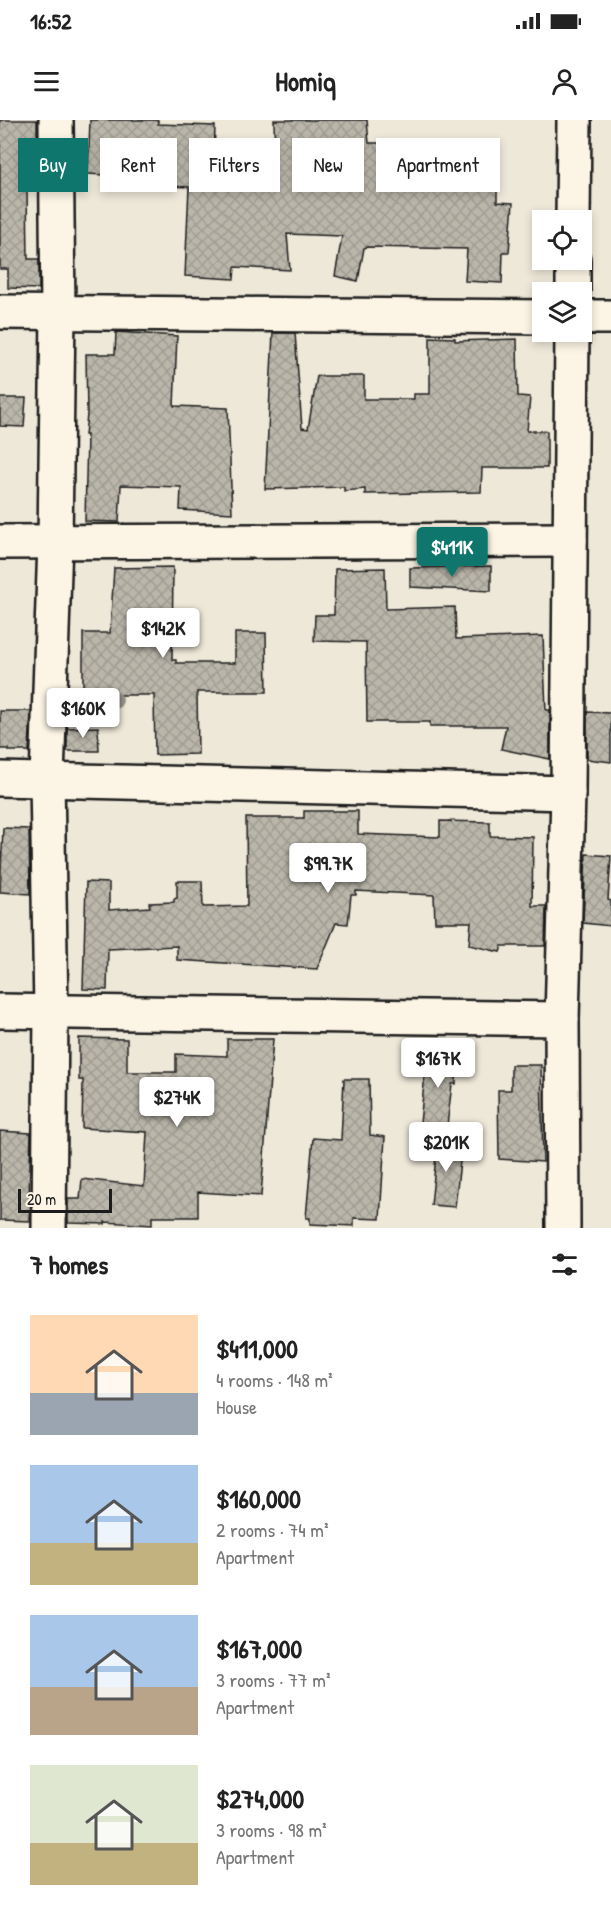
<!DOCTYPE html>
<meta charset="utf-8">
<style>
:root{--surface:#fff;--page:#f6f6f6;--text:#222;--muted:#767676;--accent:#0f766e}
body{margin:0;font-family:"Patrick Hand",sans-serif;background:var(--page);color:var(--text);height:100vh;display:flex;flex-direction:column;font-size:22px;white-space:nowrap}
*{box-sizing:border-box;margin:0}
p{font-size:20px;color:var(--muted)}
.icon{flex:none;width:33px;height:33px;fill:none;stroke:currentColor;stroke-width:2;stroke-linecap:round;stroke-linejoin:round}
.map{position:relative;height:1108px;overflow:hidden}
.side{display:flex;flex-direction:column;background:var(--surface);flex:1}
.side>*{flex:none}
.guide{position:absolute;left:18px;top:18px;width:576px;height:54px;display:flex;gap:12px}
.buttons{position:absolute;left:532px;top:90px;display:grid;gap:12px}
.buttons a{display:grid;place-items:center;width:60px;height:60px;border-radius:0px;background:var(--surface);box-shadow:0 3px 9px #0003;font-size:30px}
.scale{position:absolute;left:18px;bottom:15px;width:94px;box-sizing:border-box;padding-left:6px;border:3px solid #1c1c1c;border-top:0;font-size:16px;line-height:21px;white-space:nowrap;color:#1c1c1c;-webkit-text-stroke:4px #fcf5e5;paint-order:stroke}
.price{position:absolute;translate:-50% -51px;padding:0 14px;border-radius:6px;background:#fff;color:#222;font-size:20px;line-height:39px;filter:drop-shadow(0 2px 3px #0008)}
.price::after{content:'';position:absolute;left:50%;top:36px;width:18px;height:14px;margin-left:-9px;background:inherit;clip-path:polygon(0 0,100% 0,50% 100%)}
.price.active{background:var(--accent);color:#fff}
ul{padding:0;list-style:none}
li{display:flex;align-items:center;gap:18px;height:150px;padding:0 30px}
li span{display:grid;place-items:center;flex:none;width:168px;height:120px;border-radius:0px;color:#555}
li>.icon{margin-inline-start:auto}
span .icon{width:72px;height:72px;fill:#fffc;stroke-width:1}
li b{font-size:26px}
h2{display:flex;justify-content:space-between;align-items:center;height:72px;padding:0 30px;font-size:26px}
.chip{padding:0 21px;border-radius:0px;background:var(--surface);box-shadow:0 3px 9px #0003;font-size:21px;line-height:54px}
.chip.active{background:var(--accent);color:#fff}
.status{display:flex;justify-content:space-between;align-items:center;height:42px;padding:0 30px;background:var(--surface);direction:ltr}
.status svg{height:16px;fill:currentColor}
header{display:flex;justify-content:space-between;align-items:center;height:78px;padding:0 30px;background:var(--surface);font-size:27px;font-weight:700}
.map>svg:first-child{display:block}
.building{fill:url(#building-cross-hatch);stroke:#1c1c1c;stroke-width:1.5}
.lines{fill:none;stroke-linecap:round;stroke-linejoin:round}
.minor-casing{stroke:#1c1c1c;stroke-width:38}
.minor{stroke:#fcf5e5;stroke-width:33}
.tree{fill:#98948b}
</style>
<div class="status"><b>16:52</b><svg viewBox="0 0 49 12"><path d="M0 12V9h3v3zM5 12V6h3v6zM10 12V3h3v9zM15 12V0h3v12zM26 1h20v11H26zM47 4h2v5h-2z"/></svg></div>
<header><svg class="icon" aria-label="menu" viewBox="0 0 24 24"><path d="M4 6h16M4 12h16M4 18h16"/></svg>Homiq<svg class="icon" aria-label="person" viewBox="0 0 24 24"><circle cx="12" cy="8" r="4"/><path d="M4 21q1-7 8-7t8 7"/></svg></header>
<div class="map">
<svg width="611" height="1108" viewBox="0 0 611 1108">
<defs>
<pattern id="building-cross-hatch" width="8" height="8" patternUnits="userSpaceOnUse" patternTransform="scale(1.5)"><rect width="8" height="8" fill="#bab6aa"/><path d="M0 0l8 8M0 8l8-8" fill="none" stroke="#9f9c92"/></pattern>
</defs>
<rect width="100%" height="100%" fill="#eee8d9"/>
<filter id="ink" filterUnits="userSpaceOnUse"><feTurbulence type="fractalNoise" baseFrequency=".0167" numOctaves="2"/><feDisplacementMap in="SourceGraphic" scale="12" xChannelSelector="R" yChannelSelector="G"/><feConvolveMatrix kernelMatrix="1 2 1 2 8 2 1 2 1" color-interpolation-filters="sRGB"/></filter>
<g filter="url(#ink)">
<!-- building -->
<g class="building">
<path d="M0,0H37V36H34L32,69H27L28,139H39V169L8,168V149H0Z"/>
<path d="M90,0H158V4L215,6L214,41L275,42L274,0H367L369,23H402V40L497,44V82L513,83L509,132H503L502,163L465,161L467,129L367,127L364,128L358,161L335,156L342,116L287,114L290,150L235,147L234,159L185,156L189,67L123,64V56L88,54Z"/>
<path d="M116,212L177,216L174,286L228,288L232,393L180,390L181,367L121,365L119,402L85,401L87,315H85L87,294L86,234H115Z"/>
<path d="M273,213H295L302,308L308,309L317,256H364V279H414V274H430V217L455,218V221L517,219L518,276L530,277L527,311H547V348H482L481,372L365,374V369L344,371V367L265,369Z"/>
<path d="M0,278H26L24,307L0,306Z"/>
<path d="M491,446V471L410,467V448Z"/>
<path d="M173,447L172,540H176V543H235V513H266L267,572H197L198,634L155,635L154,575H83V513H110L114,448Z"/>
<path d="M385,448L386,489L455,487L456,519L543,516L546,590H550V639L501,629L506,606H430V602H367L366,522L314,521L315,495H334L335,449Z"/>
<path d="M0,591H31L29,631H8V629H0Z"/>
<path d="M587,592L611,593V642L587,639Z"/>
<path d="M98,607L99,631H67V608Z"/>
<path d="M304,691H358V714L440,717V701L490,702V716L533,717L532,786H546L545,826H502L500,832L469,825L471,802H435L434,775L356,771V775H351L348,804L336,803L317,849L177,840V826L108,829L107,870L83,869L86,762L109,763V790L150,787L149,783L174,782V779L177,778V761H202L203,787L247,786L246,698H304Z"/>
<path d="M3,708L29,709L30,774L0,772Z"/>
<path d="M586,734L611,736L608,780L611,781V806L583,803Z"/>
<path d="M79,918L127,919V952H176V934L227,936V919H273L261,1076L198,1072V1097H152V1105L105,1102V1104L68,1103V1079H80L82,1059L144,1066L147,1012L82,1008L83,960H79Z"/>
<path d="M427,935H457L456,964H452L447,1006L420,1003Z"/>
<path d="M511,945H541L543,1042L499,1039L498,970H511Z"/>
<path d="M344,959H369L370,1015L385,1017L380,1099L354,1098V1106L310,1104V1098H306L313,1018L341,1020Z"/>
<path d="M0,1011L31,1013L29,1077H31L30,1101L0,1100Z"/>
<path d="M438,1017L462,1023L455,1087L431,1085Z"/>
</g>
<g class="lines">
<defs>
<g id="minor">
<path d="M573,100L574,0"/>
<path d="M573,172V140"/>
<path d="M0,192L543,197"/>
<path d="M582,197H611"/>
<path d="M0,422L570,420"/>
<path d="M0,659L568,673"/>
<path d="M0,891L562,899"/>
<path d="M49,1108L51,891L47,659L55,422L58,192L56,0"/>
<path d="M563,1108L562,899L568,673L572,212"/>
</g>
</defs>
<!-- minor casing -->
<use href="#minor" class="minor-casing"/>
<!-- minor -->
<use href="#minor" class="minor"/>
</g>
<!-- trees -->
<circle class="tree" cx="114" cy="580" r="9"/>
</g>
</svg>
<div class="buttons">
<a><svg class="icon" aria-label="locate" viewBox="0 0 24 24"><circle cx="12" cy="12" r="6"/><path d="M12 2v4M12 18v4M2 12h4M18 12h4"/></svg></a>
<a><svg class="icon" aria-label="layers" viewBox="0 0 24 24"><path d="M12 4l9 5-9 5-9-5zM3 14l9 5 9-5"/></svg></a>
</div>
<div class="scale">20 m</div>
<b class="price active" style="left:452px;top:458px">$411K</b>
<b class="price" style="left:163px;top:539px">$142K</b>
<b class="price" style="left:83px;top:619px">$160K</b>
<b class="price" style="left:328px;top:774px">$99.7K</b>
<b class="price" style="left:438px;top:969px">$167K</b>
<b class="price" style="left:177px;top:1008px">$274K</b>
<b class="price" style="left:446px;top:1053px">$201K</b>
<div class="guide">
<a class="chip active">Buy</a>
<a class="chip">Rent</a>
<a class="chip">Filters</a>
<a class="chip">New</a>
<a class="chip">Apartment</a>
</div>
</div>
<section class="side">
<h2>7 homes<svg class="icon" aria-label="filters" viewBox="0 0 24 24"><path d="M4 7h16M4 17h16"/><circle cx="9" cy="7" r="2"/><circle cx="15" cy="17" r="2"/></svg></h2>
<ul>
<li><span style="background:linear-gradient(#ffd9b3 65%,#9aa5b1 0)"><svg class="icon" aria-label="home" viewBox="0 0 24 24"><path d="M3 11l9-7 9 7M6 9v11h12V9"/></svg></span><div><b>$411,000</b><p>4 rooms · 148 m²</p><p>House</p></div></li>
<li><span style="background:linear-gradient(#a9c7e8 65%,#c2b280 0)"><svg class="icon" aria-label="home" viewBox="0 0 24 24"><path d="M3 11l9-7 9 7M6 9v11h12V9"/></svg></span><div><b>$160,000</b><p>2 rooms · 74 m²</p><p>Apartment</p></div></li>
<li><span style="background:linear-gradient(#a9c7e8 60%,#b9a48a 0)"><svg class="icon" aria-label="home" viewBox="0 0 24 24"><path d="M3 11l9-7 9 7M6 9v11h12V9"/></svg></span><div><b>$167,000</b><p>3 rooms · 77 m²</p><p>Apartment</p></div></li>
<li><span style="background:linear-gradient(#dfe7d0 65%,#c2b280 0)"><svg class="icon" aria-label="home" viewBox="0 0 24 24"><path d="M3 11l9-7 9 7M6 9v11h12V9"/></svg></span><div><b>$274,000</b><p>3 rooms · 98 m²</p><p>Apartment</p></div></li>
</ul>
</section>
